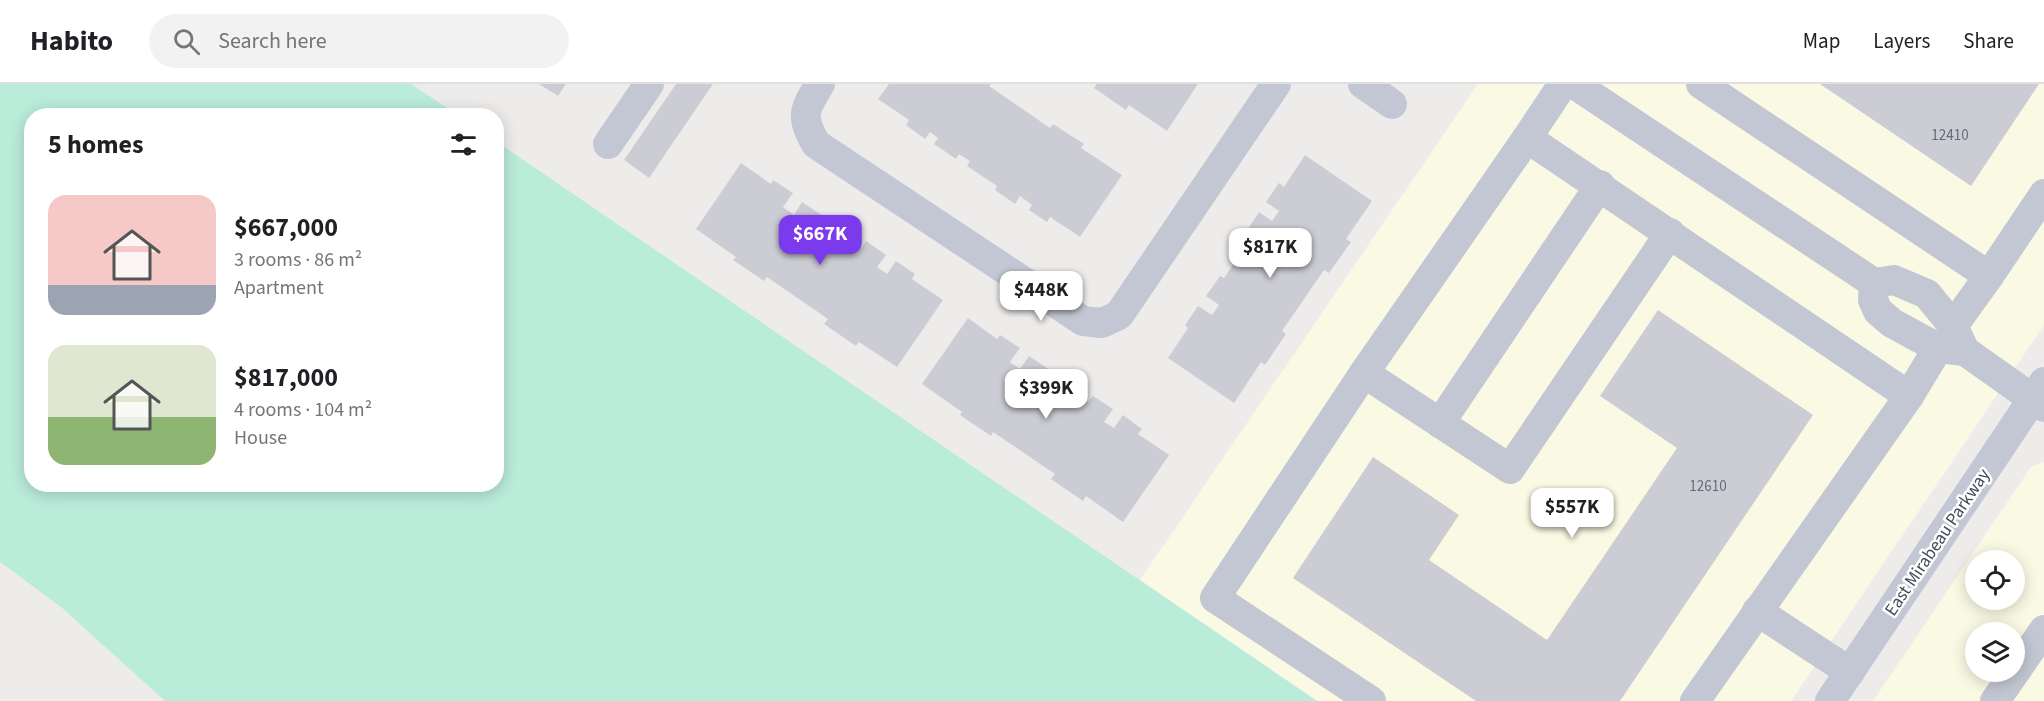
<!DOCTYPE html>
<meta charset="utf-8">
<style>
:root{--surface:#fff;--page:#f2f2f2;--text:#202124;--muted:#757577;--line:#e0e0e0;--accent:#7c3aed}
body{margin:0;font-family:"Source Sans 3",sans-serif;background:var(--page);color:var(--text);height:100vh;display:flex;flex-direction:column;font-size:22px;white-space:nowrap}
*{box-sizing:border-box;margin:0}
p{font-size:20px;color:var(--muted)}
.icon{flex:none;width:33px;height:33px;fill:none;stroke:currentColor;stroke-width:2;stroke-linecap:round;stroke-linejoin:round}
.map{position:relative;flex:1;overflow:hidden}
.drawer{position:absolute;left:24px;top:24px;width:480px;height:384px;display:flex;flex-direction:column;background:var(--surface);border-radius:24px;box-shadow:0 3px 15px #0003}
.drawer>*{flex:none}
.fabs{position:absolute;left:1965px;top:466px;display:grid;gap:12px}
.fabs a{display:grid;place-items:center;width:60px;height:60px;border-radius:50%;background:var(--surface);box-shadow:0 3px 15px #0003;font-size:30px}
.price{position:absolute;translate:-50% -51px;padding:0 14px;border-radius:12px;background:#fff;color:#222;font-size:20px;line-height:39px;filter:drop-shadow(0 2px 3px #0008)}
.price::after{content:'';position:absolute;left:50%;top:36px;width:18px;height:14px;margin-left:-9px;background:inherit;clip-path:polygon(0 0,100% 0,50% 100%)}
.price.selected{background:var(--accent);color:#fff}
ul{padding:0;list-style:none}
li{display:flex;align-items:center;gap:18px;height:150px;padding:0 24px}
li span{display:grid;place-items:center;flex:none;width:168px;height:120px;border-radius:18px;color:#555}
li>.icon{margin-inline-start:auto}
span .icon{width:72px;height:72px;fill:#fffc;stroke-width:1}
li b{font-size:26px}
h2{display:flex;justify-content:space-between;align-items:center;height:72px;padding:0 24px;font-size:26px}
header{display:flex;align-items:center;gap:36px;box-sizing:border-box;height:84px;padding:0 30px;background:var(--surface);border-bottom:2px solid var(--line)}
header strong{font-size:28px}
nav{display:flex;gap:33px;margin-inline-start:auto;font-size:21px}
.search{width:420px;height:54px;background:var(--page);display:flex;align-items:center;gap:15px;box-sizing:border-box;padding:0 21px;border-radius:33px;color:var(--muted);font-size:22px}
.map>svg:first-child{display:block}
.commercial{fill:#faf9e4;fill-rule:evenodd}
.green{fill:#baecda}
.building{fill:#ccccd4}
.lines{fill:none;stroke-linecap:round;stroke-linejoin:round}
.minor{stroke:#c2c7d3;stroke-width:30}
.labels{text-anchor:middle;stroke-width:5;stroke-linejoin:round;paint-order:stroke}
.number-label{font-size:15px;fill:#676a77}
.street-label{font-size:18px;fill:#454a58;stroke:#fff}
</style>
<header>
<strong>Habito</strong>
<div class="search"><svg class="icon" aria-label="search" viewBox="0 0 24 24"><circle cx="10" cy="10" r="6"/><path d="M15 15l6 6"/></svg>Search here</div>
<nav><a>Map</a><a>Layers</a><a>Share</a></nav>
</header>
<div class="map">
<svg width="2044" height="617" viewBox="0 0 2044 617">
<rect width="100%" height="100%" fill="#eeeceb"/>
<!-- commercial -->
<g class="commercial">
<path d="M1478,0H2044V241L1791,617H1317L1140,496Z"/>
<path d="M2044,378V617H1873L2031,383ZM1976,477H2014V516H1976ZM1976,549H2014V588H1976Z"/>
</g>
<!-- green -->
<path class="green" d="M0,0H411L458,31L32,32V400H496L497,58L1317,617H165L61,523L0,478Z"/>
<!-- building -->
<g class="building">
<path d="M539,0H566L558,12Z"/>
<path d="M676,0H713L649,94L624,76Z"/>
<path d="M889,0H991L989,2L1050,44L1053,40L1084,60L1081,64L1122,91L1080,153L1050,133L1047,138L1029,126L1032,121L1020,112L1015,120L995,106L997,102L967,82L970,77L959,70L956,75L934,60L938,54L930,48L925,55L906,41L909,36L878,15Z"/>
<path d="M1097,0H1198L1167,47L1129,21L1126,26L1094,4Z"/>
<path d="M1820,0H2039L1971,102Z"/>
<path d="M1305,71L1372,117L1346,155L1351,158L1329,189L1324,186L1282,247L1286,250L1265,281L1261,278L1234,319L1168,274L1188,244L1185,241L1198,222L1212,231L1219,221L1206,212L1220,192L1224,194L1252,153L1246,148L1259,128L1272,137L1279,127L1266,118L1279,99L1284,103Z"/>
<path d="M741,79L771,100L773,96L793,109L783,123L794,131L802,118L823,132L821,135L862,164L866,157L886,171L877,183L887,190L896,177L915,190L912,195L943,216L897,283L859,258L856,262L824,240L828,235L767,193L764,197L733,176L736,173L696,145Z"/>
<path d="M1658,226L1813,331L1620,617H1476L1293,494L1373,373L1459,431L1429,476L1547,556L1677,364L1600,312Z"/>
<path d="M968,234L997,255L1000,251L1020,264L1010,278L1020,285L1029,272L1050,286L1047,290L1088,318L1093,312L1113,325L1104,338L1114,344L1123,331L1142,345L1138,350L1169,371L1123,438L1086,412L1083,417L1051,395L1055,390L993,348L991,352L960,331L962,328L922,300Z"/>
</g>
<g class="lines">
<!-- minor -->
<g class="minor">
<path d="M820,0C804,26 800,32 816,60L1083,237L1102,239L1119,231L1276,0"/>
<path d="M1363,0L1392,20"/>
<path d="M1574,0L1874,199L1894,196L1927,210L1953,242L1965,267L2044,323"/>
<path d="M1701,0L1989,192L2044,110"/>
<path d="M1527,54L1563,0"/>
<path d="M608,60L649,0"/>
<path d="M1874,199L1873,216L1878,227L1892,239L1938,264L1965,267"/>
<path d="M1953,242L1989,192"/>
<path d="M1364,289L1510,385L1670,149"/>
<path d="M1909,312L1938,264"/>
<path d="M1440,339L1600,101"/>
<path d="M1757,527L1850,588"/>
<path d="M1371,617L1215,514L1364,289L1527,54L1909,312L1695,617"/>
<path d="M1830,617L2044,298"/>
<path d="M1995,617L2044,546"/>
</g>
</g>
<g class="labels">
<!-- number labels -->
<g class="number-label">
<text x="1950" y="56">12410</text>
<text x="1708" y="407">12610</text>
</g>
<!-- street labels -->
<g class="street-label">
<text transform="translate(1937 458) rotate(-56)" y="6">East Mirabeau Parkway</text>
</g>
</g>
</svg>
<div class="fabs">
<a><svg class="icon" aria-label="locate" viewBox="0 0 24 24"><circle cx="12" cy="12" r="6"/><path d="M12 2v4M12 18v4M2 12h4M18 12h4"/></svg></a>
<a><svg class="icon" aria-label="layers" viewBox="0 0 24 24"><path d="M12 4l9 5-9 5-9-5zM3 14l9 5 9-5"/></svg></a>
</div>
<b class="price selected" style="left:820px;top:182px">$667K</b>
<b class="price" style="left:1270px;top:195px">$817K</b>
<b class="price" style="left:1041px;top:238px">$448K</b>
<b class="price" style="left:1046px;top:336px">$399K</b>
<b class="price" style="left:1572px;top:455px">$557K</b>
<section class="drawer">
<h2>5 homes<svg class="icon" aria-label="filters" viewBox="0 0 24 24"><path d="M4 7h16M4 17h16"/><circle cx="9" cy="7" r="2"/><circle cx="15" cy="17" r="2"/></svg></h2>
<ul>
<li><span style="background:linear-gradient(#f6c9c9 75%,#9aa5b1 0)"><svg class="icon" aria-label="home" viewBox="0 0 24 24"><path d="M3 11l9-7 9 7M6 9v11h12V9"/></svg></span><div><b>$667,000</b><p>3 rooms · 86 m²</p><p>Apartment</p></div></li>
<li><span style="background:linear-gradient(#dfe7d0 60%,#8fb573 0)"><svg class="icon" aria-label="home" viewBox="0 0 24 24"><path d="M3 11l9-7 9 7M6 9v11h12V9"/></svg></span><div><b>$817,000</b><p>4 rooms · 104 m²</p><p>House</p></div></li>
</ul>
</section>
</div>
